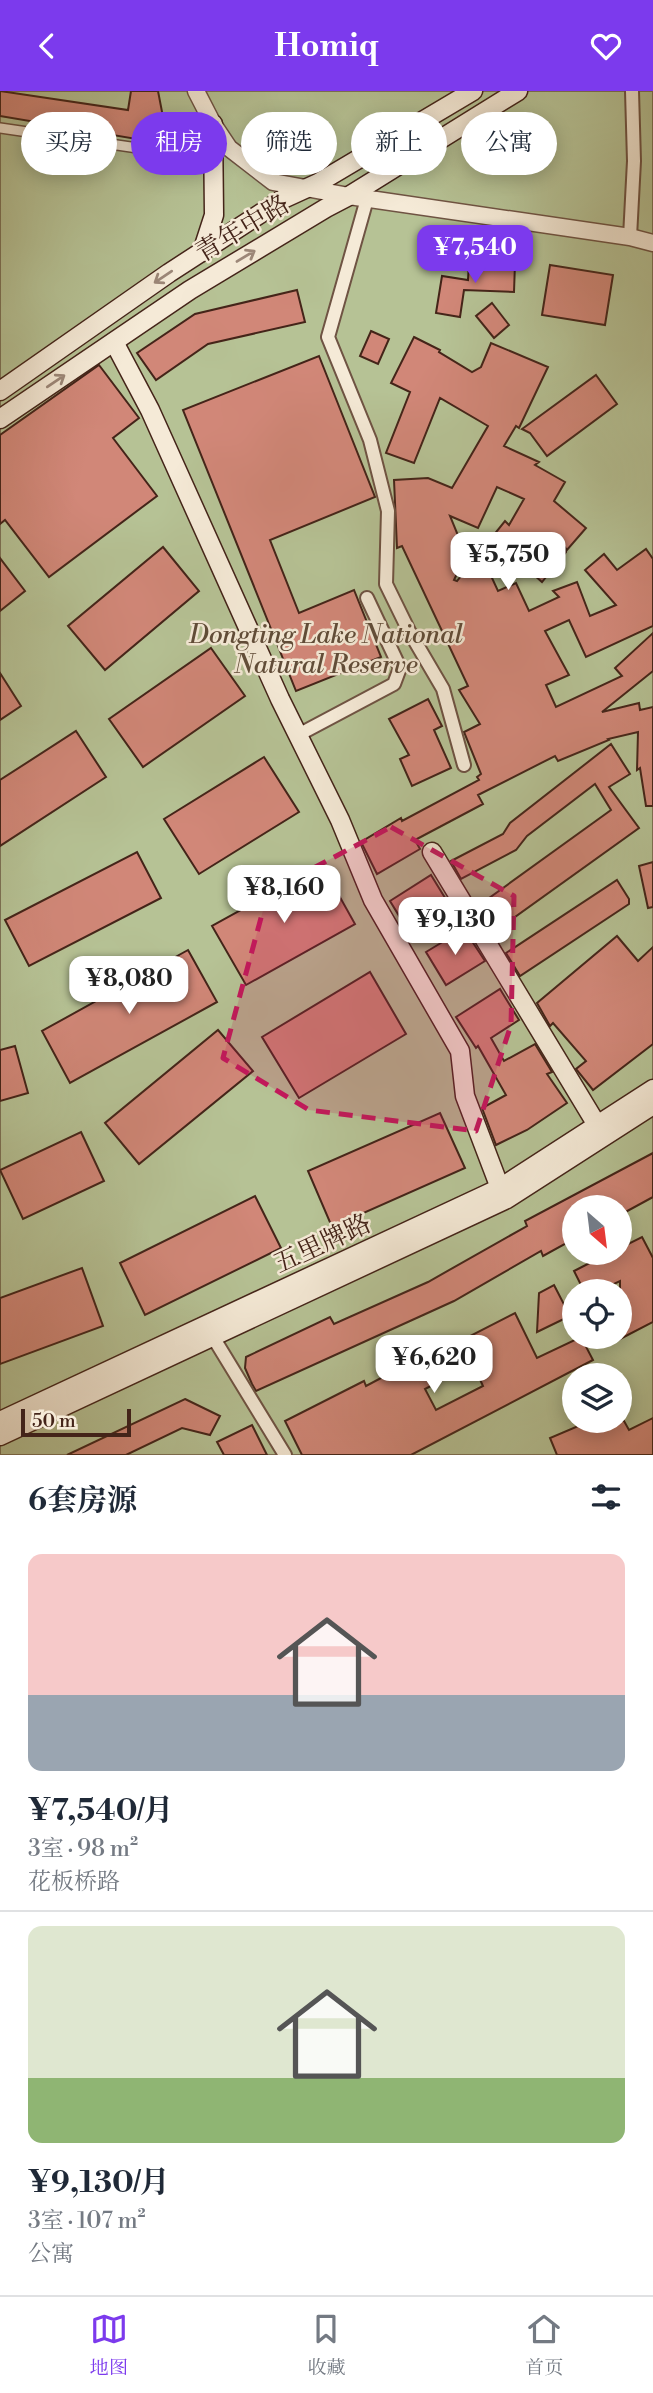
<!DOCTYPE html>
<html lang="zh">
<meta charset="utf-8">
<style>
:root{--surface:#fff;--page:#f6f6f7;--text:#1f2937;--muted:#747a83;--line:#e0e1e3;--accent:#7c3aed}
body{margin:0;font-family:"Libre Bodoni","Noto Serif SC",serif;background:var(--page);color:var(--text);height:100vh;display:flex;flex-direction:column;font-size:26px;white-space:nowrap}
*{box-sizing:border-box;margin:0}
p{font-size:23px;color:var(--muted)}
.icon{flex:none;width:38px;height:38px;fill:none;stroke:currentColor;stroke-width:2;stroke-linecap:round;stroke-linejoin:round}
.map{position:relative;height:1364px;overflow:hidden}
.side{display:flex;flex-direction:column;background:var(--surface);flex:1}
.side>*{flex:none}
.banner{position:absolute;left:21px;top:21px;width:612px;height:63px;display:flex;gap:14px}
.needle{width:46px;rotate:152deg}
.controls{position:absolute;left:562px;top:1104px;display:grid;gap:14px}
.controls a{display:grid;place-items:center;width:70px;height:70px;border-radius:50%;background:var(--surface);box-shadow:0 4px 18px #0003;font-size:35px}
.scale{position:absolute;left:21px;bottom:18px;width:110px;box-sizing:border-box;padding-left:7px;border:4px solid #442419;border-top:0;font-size:19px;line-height:24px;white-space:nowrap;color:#442419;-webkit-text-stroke:5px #f5ead7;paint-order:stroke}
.price{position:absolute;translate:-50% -60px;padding:0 16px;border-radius:14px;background:#fff;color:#222;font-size:23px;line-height:46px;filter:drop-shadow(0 2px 4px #0008)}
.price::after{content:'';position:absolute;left:50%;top:42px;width:21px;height:16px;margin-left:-10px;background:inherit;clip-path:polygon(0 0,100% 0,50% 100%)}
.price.on{background:var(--accent);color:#fff}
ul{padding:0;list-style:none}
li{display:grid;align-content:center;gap:14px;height:371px;padding:0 28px}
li+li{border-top:2px solid var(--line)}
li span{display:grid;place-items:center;height:217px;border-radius:14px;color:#555}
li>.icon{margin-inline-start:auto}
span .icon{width:126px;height:126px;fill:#fffc;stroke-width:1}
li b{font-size:30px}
h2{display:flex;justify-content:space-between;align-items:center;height:84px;padding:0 28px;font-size:30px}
.chip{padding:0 24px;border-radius:32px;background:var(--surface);box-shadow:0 4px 18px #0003;font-size:24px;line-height:63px}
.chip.on{background:var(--accent);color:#fff}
header{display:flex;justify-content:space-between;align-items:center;height:91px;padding:0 28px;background:var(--accent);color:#fff;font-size:32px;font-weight:700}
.tab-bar{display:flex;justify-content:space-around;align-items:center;height:98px;border-top:2px solid var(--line);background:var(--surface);font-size:19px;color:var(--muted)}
.tab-bar a{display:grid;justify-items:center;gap:4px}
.tab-bar .on{color:var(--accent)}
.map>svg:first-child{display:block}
.green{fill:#b6c295;stroke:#7d7357;stroke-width:2;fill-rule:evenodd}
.building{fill:#d18778;stroke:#442419;stroke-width:2;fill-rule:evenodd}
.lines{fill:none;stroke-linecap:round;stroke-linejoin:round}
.pedestrian-casing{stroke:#6f5343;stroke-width:12}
.minor-casing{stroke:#6f5343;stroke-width:16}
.tertiary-casing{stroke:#6f5343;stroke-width:19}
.secondary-casing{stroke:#442419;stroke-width:21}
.pedestrian{stroke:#f5ead7;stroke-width:9}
.minor{stroke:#f5ead7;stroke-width:12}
.tertiary{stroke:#f5ead7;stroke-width:16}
.secondary{stroke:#f5ead7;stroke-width:18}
.oneway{stroke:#9c8778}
.marked{fill:#c2185b;fill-opacity:0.2;stroke:#c2185b;stroke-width:5;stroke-dasharray:14 9;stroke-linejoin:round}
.labels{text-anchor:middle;stroke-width:5;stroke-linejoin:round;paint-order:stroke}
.street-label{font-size:26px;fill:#442419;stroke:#f5ead7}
.park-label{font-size:26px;font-style:italic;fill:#604c38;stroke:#f5ead7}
</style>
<header><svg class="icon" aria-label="back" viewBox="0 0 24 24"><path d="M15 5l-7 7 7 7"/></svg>Homiq<svg class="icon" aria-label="heart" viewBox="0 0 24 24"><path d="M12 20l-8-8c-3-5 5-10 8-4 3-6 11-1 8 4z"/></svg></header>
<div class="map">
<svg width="653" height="1364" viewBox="0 0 653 1364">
<rect width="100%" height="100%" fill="#efdfc2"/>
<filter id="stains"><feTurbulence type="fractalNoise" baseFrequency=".00286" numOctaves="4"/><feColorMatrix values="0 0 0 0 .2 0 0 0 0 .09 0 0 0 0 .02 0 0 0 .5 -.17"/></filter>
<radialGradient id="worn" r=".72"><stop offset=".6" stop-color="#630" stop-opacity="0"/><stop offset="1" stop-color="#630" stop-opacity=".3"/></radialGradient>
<!-- green -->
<path class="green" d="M0,0H653V1364H0ZM574,1116H620V1162H574ZM574,1200H620V1246H574ZM574,1284H620V1330H574Z"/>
<!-- building -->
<g class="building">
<path d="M0,0L128,19L131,0H158L164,31L154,51L0,25Z"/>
<path d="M469,171L515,172L514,201L464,199L460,226L436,222L442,185L468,189Z"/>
<path d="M550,174L613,184L605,234L542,224Z"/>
<path d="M297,199L305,231L208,253L156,289L137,262L195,223Z"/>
<path d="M492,212L509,234L494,247L476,225Z"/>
<path d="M371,240L389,248L378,273L360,265Z"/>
<path d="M414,246L440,259L439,261L472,281L481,276L491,252L548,276L519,337L516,335L504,355L539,371L535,374L565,391L554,410L586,437L567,459L564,455L566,461L542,491L498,452L508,475L484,456L505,430L509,434L524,408L497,396L478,437L450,425L466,464L454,489L457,490L480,461L498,500L516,492L529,520L559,506L553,500L577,491L590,525L616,514L585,479L604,463L617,479L646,458L653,468V535L586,566L569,529L545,540L569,584L546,594L556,616L622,585L615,577L653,542V580L602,621L639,612L640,619L653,616V715H646L640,677L637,679L638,641L608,648L609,649L558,670L555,665L478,704L483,713L415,749L420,758L377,783L361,751L401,727L402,730L479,689L477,686L481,683L464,641L480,633L459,599L468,595L402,455L397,457L394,389L428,387L452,397L488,335L440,307L414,372L386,362L410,301L391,292Z"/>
<path d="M319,265L375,406L270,449L299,522L354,499L381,566L296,600L183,319Z"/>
<path d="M99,274L139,327L113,347L157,405L49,486L5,429L0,433V344Z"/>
<path d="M596,284L617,313L547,365L530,342L522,338Z"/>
<path d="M163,456L199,500L105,579L68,535Z"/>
<path d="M0,467L25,500L0,520Z"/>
<path d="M211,557L245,605L143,676L109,628Z"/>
<path d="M0,582L21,615L0,629Z"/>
<path d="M428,608L442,635L434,639L451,677L412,695L400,668L409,664L389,628Z"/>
<path d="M76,640L106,686L0,755V689Z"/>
<path d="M611,653L630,683L609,696L639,737L494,841L478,815L611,719L595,693L527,745L516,759L461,788L451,770L503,743L510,732Z"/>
<path d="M264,666L299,721L199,783L164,728Z"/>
<path d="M137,761L161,807L29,875L5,829Z"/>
<path d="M653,771V816L648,817L639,775Z"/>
<path d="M322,774L355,833L246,894L212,835Z"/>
<path d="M431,784L450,815L409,841L390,810Z"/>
<path d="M617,789L629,808V813L520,885L506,862Z"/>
<path d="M464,838L485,870L446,894L426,861Z"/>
<path d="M617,845L638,870L653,856V953L593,999L576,978L586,970L553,932L550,935L537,912Z"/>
<path d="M188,859L217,911L70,992L42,940Z"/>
<path d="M370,881L406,943L299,1007L262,946Z"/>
<path d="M500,898L519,929L491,947L504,970L535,953L552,981L547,983L567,1012L527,1039L496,1054L482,1017L506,1004L478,955L476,957L456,926Z"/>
<path d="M218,939L253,980L139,1073L105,1032Z"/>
<path d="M15,955L28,1002L0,1010V959Z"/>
<path d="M440,1022L465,1077L332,1136L308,1080Z"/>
<path d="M81,1041L104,1090L23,1128L0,1079Z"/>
<path d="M653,1062V1106L620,1124V1116H574V1148L543,1165L541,1160L454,1210L256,1300L252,1293L245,1277L246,1266L330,1226L334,1233L428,1191L527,1135L525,1130Z"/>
<path d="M255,1105L281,1157L145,1224L120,1172Z"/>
<path d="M642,1146L653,1167V1231L620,1248V1190L599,1200H584L574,1180L609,1162H620V1157Z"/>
<path d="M82,1177L103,1235L0,1273V1207Z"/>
<path d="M554,1194L570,1225L537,1241L539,1202Z"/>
<path d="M515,1222L537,1267L581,1246L593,1269L411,1364H302L285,1330L364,1290L366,1295L445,1253L447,1257ZM473,1273L483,1295L436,1319L425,1298Z"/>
<path d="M185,1308L220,1325L210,1344L182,1337L126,1364H67Z"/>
<path d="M653,1327V1364H557L550,1347L590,1330H624L629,1339Z"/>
<path d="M252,1334L267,1364H224L217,1351Z"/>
</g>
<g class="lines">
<defs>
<path id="pedestrian" d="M0,37L213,68"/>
<g id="minor">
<path d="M367,108L328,246L370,349L388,420L386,493L409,540L443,598L464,674"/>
<path d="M630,146L634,70L632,0"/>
<path d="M298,644L394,593L400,577L367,507"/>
<path d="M213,1246L285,1364"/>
</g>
<path id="tertiary" d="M196,0L213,33L229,57L273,91L349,105L630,146L653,152"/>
<g id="secondary">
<path d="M202,161L214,124L213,33"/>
<path d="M114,251L150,319L280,608L340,729L373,809L460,960L465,1005L500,1097"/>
<path d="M0,300L169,182L283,108L318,92L473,0"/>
<path d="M0,328L190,199L326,117L349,105L518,0"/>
<path d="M432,761L597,1034"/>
<path d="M0,1330L500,1097L653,998"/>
<path d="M0,1345L507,1108L653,1014"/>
</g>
</defs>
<!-- pedestrian casing -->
<use href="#pedestrian" class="pedestrian-casing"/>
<!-- minor casing -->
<use href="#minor" class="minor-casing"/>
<!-- tertiary casing -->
<use href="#tertiary" class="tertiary-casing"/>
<!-- secondary casing -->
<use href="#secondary" class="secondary-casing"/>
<!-- pedestrian -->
<use href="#pedestrian" class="pedestrian"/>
<!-- minor -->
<use href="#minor" class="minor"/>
<!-- tertiary -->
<use href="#tertiary" class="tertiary"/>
<!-- secondary -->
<use href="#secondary" class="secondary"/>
</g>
<!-- one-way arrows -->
<defs><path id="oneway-shaft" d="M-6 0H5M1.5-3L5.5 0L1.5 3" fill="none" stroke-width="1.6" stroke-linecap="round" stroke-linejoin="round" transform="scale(1.75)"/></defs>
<g class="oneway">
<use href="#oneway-shaft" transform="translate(246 165) rotate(-31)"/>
<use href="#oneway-shaft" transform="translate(163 186) rotate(146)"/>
<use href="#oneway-shaft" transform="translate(56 290) rotate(-34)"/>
</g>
<!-- marked area -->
<path class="marked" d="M391,736L514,805L511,934L476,1040L309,1019L223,967L268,801Z"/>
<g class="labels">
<!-- street labels -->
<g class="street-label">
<text transform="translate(242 137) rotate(-31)" y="9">青年中路</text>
<text transform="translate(322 1152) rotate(-25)" y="9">五里牌路</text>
</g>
<!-- park labels -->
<g class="park-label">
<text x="326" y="552">Dongting Lake National<tspan x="326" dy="30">Natural Reserve</tspan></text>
</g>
</g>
<rect width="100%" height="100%" filter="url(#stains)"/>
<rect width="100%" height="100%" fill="url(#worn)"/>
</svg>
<div class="controls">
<a><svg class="needle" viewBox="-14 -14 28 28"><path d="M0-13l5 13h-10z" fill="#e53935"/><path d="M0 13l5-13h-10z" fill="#747a83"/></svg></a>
<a><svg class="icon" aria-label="locate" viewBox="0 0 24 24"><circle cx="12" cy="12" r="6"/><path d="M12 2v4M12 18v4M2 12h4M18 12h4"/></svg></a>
<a><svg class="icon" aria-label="layers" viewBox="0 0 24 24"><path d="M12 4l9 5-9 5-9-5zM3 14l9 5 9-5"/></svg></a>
</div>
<div class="scale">50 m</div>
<b class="price on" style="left:475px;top:194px">¥7,540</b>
<b class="price" style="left:508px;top:501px">¥5,750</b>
<b class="price" style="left:284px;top:834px">¥8,160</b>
<b class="price" style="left:455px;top:866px">¥9,130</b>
<b class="price" style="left:129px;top:925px">¥8,080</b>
<b class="price" style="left:434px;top:1304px">¥6,620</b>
<div class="banner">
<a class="chip">买房</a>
<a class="chip on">租房</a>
<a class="chip">筛选</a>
<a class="chip">新上</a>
<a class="chip">公寓</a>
</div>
</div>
<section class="side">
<h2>6套房源<svg class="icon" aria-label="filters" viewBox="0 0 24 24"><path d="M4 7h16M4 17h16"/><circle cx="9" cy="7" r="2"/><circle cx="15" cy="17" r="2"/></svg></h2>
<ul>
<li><span style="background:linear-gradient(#f6c9c9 65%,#9aa5b1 0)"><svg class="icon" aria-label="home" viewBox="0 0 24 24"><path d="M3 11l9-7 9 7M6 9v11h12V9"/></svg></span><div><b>¥7,540/月</b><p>3室 · 98 m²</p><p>花板桥路</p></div></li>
<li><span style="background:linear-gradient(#dfe7d0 70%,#8fb573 0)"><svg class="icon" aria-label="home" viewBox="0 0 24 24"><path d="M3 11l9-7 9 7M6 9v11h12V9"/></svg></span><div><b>¥9,130/月</b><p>3室 · 107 m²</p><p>公寓</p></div></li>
</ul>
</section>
<nav class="tab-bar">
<a class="on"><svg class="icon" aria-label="map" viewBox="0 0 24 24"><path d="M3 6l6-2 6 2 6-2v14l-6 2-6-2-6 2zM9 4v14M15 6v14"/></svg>地图</a>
<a><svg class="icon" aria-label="saved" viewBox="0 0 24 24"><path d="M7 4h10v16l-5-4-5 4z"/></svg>收藏</a>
<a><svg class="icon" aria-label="home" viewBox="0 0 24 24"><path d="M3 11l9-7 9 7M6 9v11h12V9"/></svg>首页</a>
</nav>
